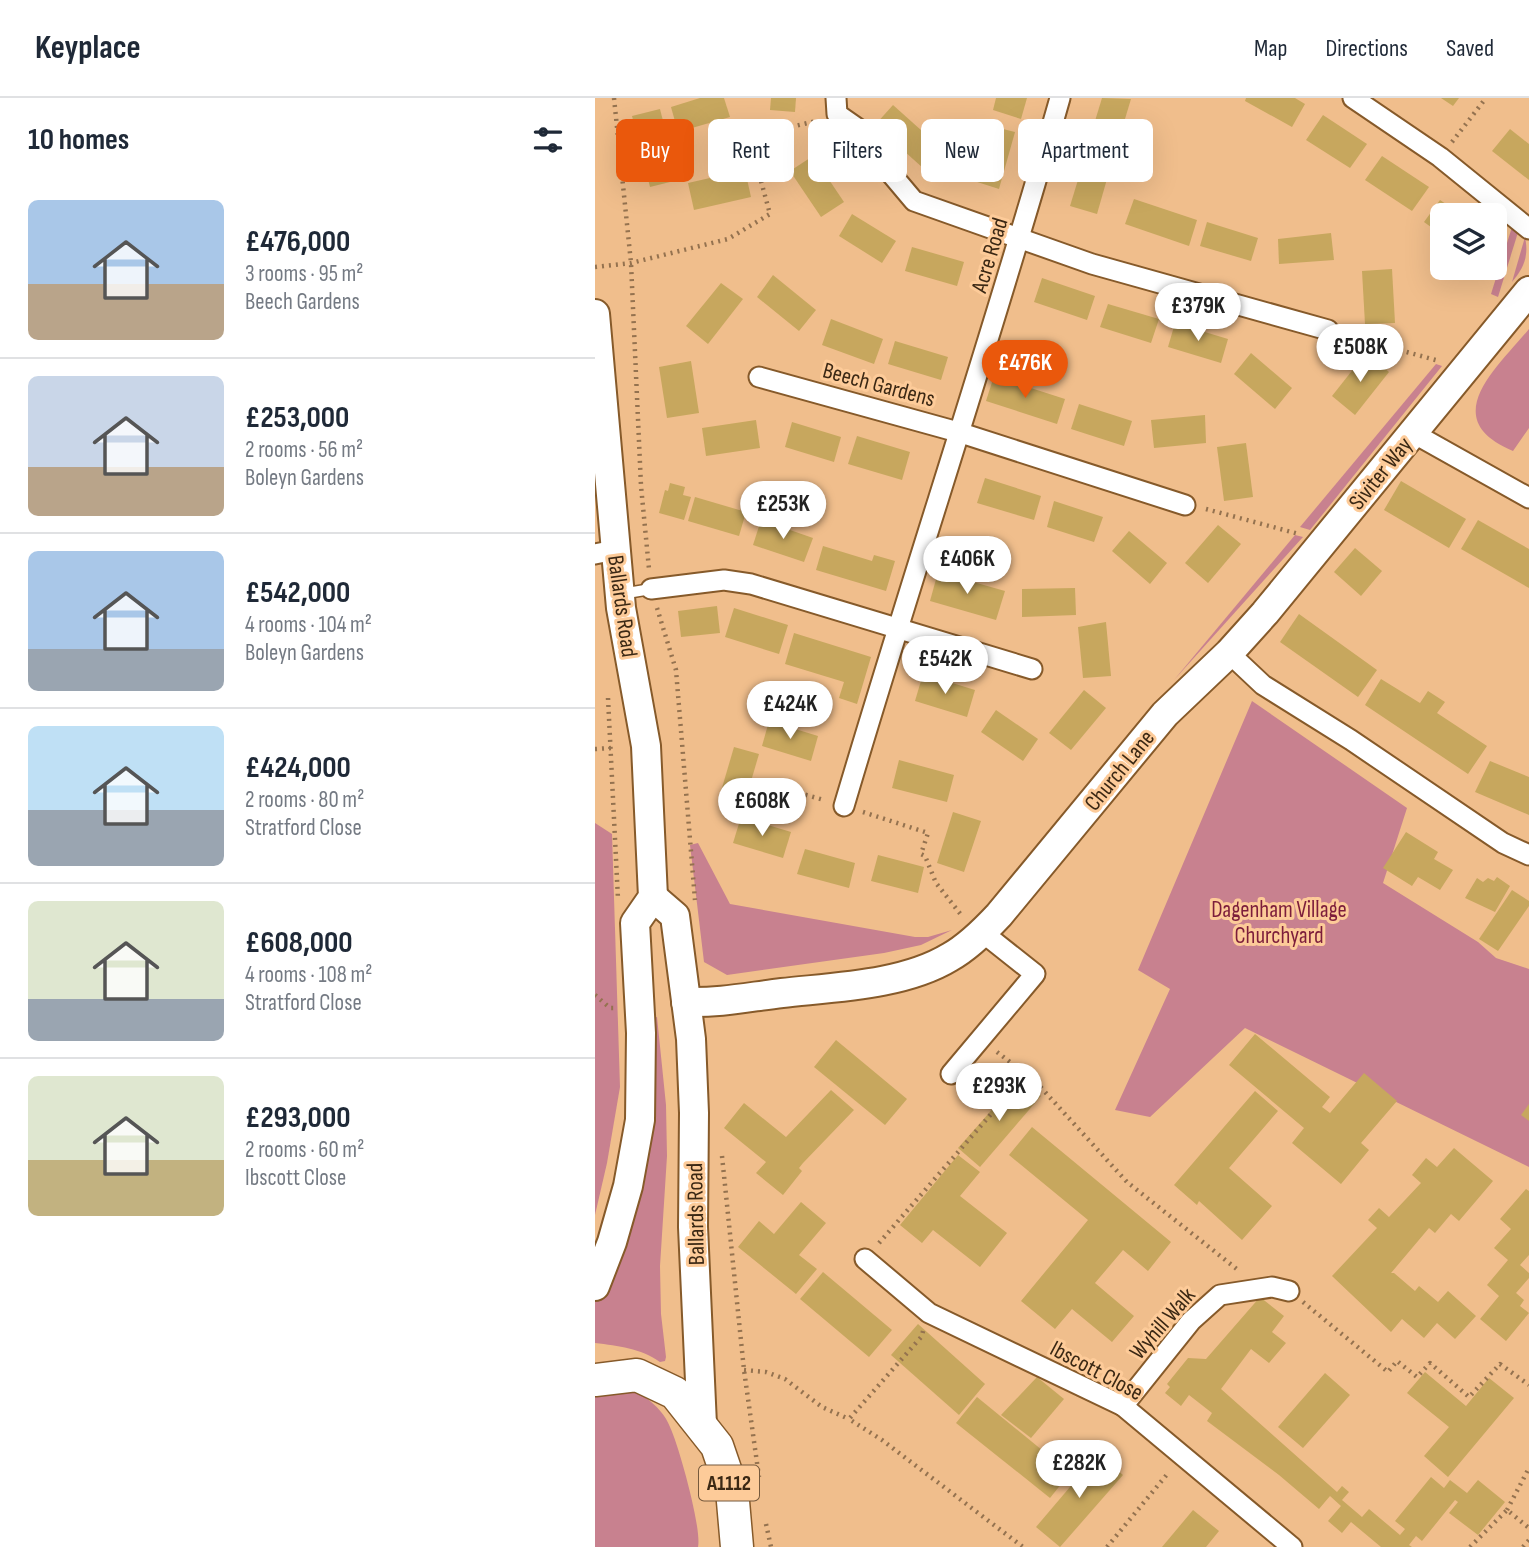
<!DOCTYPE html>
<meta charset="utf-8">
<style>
:root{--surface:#fff;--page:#f6f6f7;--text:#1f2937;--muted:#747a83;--line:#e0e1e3;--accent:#ea580c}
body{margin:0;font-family:"Sofia Sans Condensed",sans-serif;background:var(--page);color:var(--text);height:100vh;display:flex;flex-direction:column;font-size:26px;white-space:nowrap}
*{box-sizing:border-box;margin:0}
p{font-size:23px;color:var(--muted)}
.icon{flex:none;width:38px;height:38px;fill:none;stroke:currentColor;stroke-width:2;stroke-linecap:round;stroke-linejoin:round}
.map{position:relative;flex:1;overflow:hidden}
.panel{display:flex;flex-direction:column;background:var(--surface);width:595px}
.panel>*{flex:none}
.banner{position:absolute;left:21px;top:21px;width:665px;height:63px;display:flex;gap:14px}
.buttons{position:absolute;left:835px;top:105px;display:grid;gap:14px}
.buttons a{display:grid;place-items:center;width:77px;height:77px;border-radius:10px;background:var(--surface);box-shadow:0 7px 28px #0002;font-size:35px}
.price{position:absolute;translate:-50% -60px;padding:0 16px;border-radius:24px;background:#fff;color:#222;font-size:23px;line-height:46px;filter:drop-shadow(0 2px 4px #0008)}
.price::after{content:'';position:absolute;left:50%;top:42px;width:21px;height:16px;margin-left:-10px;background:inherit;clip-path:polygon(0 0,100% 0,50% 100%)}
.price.on{background:var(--accent);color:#fff}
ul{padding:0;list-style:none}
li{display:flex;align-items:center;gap:21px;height:175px;padding:0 28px}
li+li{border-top:2px solid var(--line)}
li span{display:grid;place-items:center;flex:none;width:196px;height:140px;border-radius:10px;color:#555}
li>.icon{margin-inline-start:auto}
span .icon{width:84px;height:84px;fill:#fffc;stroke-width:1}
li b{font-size:30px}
h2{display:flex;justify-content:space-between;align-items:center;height:84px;padding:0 28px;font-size:30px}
.chip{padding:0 24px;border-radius:10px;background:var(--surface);box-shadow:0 7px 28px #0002;font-size:24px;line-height:63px}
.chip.on{background:var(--accent);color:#fff}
header{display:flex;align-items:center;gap:42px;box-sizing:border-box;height:98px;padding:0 35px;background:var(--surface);border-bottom:2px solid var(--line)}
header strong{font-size:33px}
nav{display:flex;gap:38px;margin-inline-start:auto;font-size:24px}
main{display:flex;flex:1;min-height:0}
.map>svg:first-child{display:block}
.green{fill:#c8818f}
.building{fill:#c7a75e}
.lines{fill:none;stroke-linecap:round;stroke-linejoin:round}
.lane-casing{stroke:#865a2a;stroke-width:13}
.street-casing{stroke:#865a2a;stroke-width:23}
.secondary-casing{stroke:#865a2a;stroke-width:32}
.primary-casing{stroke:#865a2a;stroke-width:35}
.path{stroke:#94724f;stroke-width:4.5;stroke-dasharray:2 5;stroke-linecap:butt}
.lane{stroke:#fff;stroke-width:10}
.street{stroke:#fff;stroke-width:19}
.secondary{stroke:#fff;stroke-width:28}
.primary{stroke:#fff;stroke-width:32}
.labels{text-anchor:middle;stroke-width:6;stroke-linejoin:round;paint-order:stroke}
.shield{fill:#fdcb99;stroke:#75593c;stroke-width:2}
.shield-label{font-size:21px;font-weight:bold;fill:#3b2814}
.street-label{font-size:23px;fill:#3b2814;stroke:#fdcb99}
.park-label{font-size:23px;fill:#7c1d3b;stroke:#fdcb99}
</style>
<header>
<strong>Keyplace</strong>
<nav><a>Map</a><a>Directions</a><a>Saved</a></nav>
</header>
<main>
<section class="panel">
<h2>10 homes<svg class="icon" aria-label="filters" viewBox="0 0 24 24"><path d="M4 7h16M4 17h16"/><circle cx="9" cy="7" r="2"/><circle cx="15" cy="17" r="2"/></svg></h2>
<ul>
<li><span style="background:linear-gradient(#a9c7e8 60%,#b9a48a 0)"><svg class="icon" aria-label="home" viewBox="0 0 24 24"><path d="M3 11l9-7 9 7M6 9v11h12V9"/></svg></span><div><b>£476,000</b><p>3 rooms · 95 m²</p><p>Beech Gardens</p></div></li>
<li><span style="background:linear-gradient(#c9d6e8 65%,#b9a48a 0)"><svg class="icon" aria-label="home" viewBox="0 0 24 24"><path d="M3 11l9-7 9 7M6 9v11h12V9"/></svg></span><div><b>£253,000</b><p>2 rooms · 56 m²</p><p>Boleyn Gardens</p></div></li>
<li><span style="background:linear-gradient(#a9c7e8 70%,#9aa5b1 0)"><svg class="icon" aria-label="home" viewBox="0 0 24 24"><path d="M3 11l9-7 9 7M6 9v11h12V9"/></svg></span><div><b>£542,000</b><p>4 rooms · 104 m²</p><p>Boleyn Gardens</p></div></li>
<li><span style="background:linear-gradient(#bfe0f5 60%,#9aa5b1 0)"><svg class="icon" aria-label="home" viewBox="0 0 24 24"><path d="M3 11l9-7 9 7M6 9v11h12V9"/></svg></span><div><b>£424,000</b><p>2 rooms · 80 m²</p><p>Stratford Close</p></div></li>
<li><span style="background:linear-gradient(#dfe7d0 70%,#9aa5b1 0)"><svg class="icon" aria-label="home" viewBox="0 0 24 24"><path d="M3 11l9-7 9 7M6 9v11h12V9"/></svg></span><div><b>£608,000</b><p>4 rooms · 108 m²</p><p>Stratford Close</p></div></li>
<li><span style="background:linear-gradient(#dfe7d0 60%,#c2b280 0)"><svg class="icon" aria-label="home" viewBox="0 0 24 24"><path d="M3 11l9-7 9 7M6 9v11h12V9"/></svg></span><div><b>£293,000</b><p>2 rooms · 60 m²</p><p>Ibscott Close</p></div></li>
</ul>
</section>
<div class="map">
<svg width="934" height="1449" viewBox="0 0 934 1449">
<rect width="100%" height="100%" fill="#f0be8c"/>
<!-- green -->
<g class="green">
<path d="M917,129L924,131L903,199L896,196Z"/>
<path d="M930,139C934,158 929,170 917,184Z"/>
<path d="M934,231V330L918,353C841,321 902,270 934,231Z"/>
<path d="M841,266L847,268L715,432L705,429Z"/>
<path d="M700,437L708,439L579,582Z"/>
<path d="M657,603L812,710L788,785L883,844L901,860L934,871V1069L650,930L555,1019L520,1012L575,891L543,872Z"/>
<path d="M0,725L17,736L25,989L12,1065L0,1117Z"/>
<path d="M103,745L135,806L320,839H333L357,832L326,847L289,855L132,877L109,864L95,747Z"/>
<path d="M62,919L71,1007L72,1058L65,1168L66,1216L71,1259L70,1263L65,1264C45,1250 24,1248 0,1245V1180L58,920Z"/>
<path d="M0,1287C18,1289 36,1288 51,1300C61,1307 71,1318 75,1329C84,1348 107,1431 103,1449H0Z"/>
</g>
<!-- building -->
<g class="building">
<path d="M105,0H129L135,19L83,34L76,9Z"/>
<path d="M176,0H201L200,14L175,12Z"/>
<path d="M401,0H432L426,21L398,12Z"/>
<path d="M507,0L536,1L520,54L493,46Z"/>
<path d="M651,0H700L710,6L697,29L650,3Z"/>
<path d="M846,0H864L858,8Z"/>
<path d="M298,7L346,50L328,70L280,27Z"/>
<path d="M65,11L83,82L55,89L37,18Z"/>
<path d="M728,17L772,46L755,70L711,42Z"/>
<path d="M392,27L420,34L404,91L376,82Z"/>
<path d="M915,31L934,46V82L897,53Z"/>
<path d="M218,58L249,104L226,119L195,73Z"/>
<path d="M787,58L834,89L817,113L770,82Z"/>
<path d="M490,59L516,67L502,116L475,108Z"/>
<path d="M150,72L156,99L99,112L93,85Z"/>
<path d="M539,101L602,122L594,148L530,126Z"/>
<path d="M845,102L867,117H847V137L829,124Z"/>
<path d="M257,116L301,143L287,165L244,138Z"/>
<path d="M612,124L663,140L656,163L605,148Z"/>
<path d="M736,135L739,162L684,166L683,141Z"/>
<path d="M317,149L369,164L362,188L310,173Z"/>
<path d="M797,171L800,225L770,226L767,173Z"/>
<path d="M178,177L221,212L204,233L162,199Z"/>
<path d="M447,180L500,198L492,222L439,204Z"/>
<path d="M126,185L148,201L113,246L91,228Z"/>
<path d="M513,206L564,221L556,245L505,229Z"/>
<path d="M236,221L288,241L279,266L227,247Z"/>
<path d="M580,225L633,241L626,265L573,249Z"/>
<path d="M300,243L353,259L346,282L293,266Z"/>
<path d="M656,255L697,290L680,311L639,276Z"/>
<path d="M771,255L794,274L760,317L737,298Z"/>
<path d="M96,263L104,315L72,320L64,269Z"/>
<path d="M399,278L470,301L462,326L391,303Z"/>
<path d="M484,306L537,323L529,348L476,331Z"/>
<path d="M610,317L611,345L559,350L556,322Z"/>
<path d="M161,322L165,350L111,358L107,330Z"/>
<path d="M197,324L246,339L239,364L190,349Z"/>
<path d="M262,338L315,354L307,382L253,366Z"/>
<path d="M651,345L658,399L629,403L622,349Z"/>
<path d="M390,380L446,398L439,422L382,405Z"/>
<path d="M806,383L871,421L854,450L789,412Z"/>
<path d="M75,385L90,389L88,397L96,399L89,422L64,415L70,392L73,393Z"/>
<path d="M100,399L151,414L144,438L93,423Z"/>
<path d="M459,403L508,419L499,444L452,429Z"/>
<path d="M166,422L218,440L209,464L158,447Z"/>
<path d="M883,422L934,451V490L866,451Z"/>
<path d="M623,427L646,446L613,485L590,465Z"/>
<path d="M534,433L572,465L555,486L517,453Z"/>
<path d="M228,448L277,463L279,457L300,463L291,493L221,472Z"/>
<path d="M760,450L787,473L766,498L739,474Z"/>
<path d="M343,474L410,493L401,522L335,503Z"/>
<path d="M480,490L481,517L427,519V491Z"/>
<path d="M122,508L125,535L86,539L83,513Z"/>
<path d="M139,510L193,527L184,556L130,539Z"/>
<path d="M704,516L782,572L763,599L685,544Z"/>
<path d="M511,524L516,578L488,580L483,529Z"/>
<path d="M199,535L276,559L262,606L244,600L249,584L190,566Z"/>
<path d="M328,576L380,592L372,619L320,603Z"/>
<path d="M786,581L825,605L833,593L850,604L842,615L892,648L873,676L770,607Z"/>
<path d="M489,592L511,610L476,652L454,635Z"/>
<path d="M401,612L443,641L428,663L386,634Z"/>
<path d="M174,623L223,638L216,663L167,648Z"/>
<path d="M139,649L164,656L149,707L124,700Z"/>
<path d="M304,662L359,677L352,704L297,690Z"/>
<path d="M895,663L934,679V717L880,694Z"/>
<path d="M358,714L386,723L369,774L342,765Z"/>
<path d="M146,719L196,734L188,760L138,745Z"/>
<path d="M811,734L843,754L839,761L858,772L845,792L823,779L817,788L788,770Z"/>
<path d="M210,751L260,765L254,790L202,776Z"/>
<path d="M283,757L329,769L323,795L276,783Z"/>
<path d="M902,779L915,788L900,814L870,800L882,780L888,784L893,780L899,783Z"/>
<path d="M917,792L934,803V808L903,853L884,841Z"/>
<path d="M660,936L735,999L727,1009L735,1015L769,975L802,1003L766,1045L774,1052L746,1086L697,1045L709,1030L634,967Z"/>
<path d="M241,942L312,1001L290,1027L219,969Z"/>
<path d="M425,980L446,998L385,1069L363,1050Z"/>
<path d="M236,992L259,1012L208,1065L204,1070L207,1073L188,1097L161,1075L171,1064L129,1030L149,1005L191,1039Z"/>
<path d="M660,993L683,1013L634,1070L677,1108L647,1142L604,1103L602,1107L579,1087Z"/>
<path d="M934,1006V1023L926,1017Z"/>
<path d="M437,1029L576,1144L553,1173L528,1152L500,1185L539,1218L517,1244L477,1211L460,1231L426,1203L493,1122L414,1057Z"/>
<path d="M859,1050L898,1083L864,1123L856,1116L840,1135L834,1130L796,1175H799L820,1193L824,1188L843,1204L853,1193L881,1218L860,1241L842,1225L829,1240L807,1221L796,1234L737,1178L782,1130L773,1122L784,1110L794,1119L826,1085L817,1077L831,1060L842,1069Z"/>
<path d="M363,1057L385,1074L365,1098L412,1135L385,1169L338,1132L327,1145L305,1127Z"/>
<path d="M931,1091L934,1093V1157L925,1167L934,1175V1180L921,1195L929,1202L925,1208L934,1215L911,1243L885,1221L904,1198L892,1187L913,1162L899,1150L916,1131L905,1121Z"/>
<path d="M206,1104L231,1125L204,1157L222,1171L201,1196L143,1149L164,1123L179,1136Z"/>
<path d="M228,1174L297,1232L274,1259L205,1201Z"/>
<path d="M665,1199L689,1218L677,1234L691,1245L674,1265L656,1251L626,1291L742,1394L747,1388L754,1394L747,1402L767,1419L774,1411L805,1437L810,1431L800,1423L836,1379L849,1390L855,1382L872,1395L883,1382L910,1404L883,1437L854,1415L863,1404L860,1402L827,1443L821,1438L814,1447L817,1449H786L756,1424L747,1435L733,1423L746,1408L735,1398L724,1411L684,1377L612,1323L617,1315L594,1297L586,1308L570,1295L575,1289L572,1286L593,1260L611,1261Z"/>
<path d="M323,1226L390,1286L364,1317L296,1257Z"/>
<path d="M830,1274L871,1308L894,1280L919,1300L853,1379L829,1358L854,1329L812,1295Z"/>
<path d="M730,1275L755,1297L708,1350L683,1329Z"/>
<path d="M442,1279L469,1301L436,1340L406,1317Z"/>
<path d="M382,1299L475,1375L455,1400L361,1325Z"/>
<path d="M503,1356L528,1377L465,1449L441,1429Z"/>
<path d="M598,1412L624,1433L611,1449H567Z"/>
</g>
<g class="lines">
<defs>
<path id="lane" d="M26,496L56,491"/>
<g id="street">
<path d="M241,0L242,16L275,39L287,65L319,103L497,166L733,232"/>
<path d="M758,0L845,59L934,131"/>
<path d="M164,279L363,334L590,407"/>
<path d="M818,335L934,400"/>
<path d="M0,456L20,452"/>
<path d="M56,491L129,482L156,486L437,571"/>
<path d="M634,555L668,587L756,642L908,745L934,757"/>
<path d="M249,708C319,471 398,237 465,0"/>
<path d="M356,976L440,876L387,834"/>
<path d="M270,1161L334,1215L528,1308L697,1449"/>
<path d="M528,1308L596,1223L625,1197L677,1189L694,1193"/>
</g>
<g id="secondary">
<path d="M0,216L26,510L51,648L58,799L40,825L46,935L45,1022L33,1088L17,1144L0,1188"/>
<path d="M58,799L80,818L96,941L99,1015L98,1129L107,1327"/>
<path d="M91,904C126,905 153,899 187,895C241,889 309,887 355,859C373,849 390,832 404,817L570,616L634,555L670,515L934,193"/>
</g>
<path id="primary" d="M0,1282L42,1277L80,1295L122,1348L137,1392L142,1449"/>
</defs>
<!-- lane casing -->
<use href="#lane" class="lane-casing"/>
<!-- street casing -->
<use href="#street" class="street-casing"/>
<!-- secondary casing -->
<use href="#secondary" class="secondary-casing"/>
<!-- primary casing -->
<use href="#primary" class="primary-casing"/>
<!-- path -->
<g class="path">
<path d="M19,0L36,165L46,388L54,471"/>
<path d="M857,44L891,0"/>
<path d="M0,169L36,165L133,141L175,116L154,39L221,23"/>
<path d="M751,237L844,263"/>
<path d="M611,411L704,436"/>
<path d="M62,510L81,572L100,802"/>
<path d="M13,600L23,801"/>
<path d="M0,651L17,650"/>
<path d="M197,693L229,702"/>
<path d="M268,714L333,735L326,756L330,758L341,785L367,818"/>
<path d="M0,897L15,910H19"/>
<path d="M402,954L440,983L532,1084L643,1172"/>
<path d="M127,1058L149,1272L164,1379"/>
<path d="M284,1145L430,977"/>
<path d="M708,1204L793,1274L802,1263L822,1279L835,1265L874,1299L905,1266L934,1287"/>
<path d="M328,1233L327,1238L254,1321L287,1342L428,1449"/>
<path d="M149,1272L171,1274L190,1281L227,1309L254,1321"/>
<path d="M912,1412L934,1370"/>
<path d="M171,1426L176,1449"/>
<path d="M512,1449L574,1374"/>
<path d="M875,1449L912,1412L934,1430"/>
<path d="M928,1449L934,1442"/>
</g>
<!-- lane -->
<use href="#lane" class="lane"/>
<!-- street -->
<use href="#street" class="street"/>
<!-- secondary -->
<use href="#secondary" class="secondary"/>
<!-- primary -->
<use href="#primary" class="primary"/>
</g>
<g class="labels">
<!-- shield labels -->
<rect class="shield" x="104" y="1367.5" width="60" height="35" rx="5"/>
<g class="shield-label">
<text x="134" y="1392">A1112</text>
</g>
<!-- street labels -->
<g class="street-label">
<text transform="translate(394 157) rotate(-73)" y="8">Acre Road</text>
<text transform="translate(284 286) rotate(15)" y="8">Beech Gardens</text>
<text transform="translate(785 375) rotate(-51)" y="8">Siviter Way</text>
<text transform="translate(28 508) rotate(82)" y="8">Ballards Road</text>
<text transform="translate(524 672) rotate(-51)" y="8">Church Lane</text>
<text transform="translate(100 1116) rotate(-91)" y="8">Ballards Road</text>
<text transform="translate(567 1225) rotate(-49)" y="8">Wyhill Walk</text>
<text transform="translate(502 1272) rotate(28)" y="8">Ibscott Close</text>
</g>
<!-- park labels -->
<g class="park-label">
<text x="684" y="819">Dagenham Village<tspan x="684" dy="26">Churchyard</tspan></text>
</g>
</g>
</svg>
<div class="buttons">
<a><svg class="icon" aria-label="layers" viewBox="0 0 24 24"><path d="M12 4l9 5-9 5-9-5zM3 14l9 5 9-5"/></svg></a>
</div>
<b class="price" style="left:603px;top:245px">£379K</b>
<b class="price" style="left:765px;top:286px">£508K</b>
<b class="price on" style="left:430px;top:302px">£476K</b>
<b class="price" style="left:188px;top:443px">£253K</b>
<b class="price" style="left:372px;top:498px">£406K</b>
<b class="price" style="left:350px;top:598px">£542K</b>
<b class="price" style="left:195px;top:643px">£424K</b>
<b class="price" style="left:167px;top:740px">£608K</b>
<b class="price" style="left:404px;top:1025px">£293K</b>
<b class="price" style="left:484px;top:1402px">£282K</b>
<div class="banner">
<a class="chip on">Buy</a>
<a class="chip">Rent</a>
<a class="chip">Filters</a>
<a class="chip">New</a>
<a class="chip">Apartment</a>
</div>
</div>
</main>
